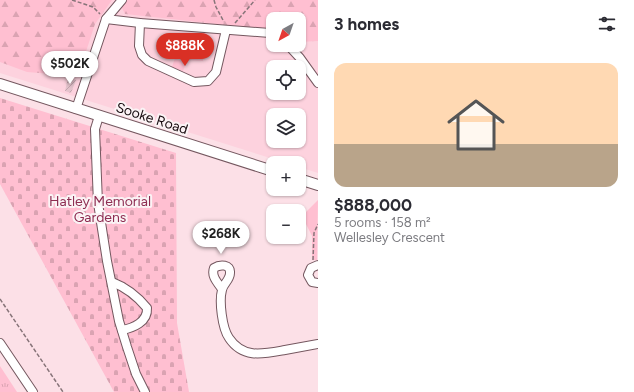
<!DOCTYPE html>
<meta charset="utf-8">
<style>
:root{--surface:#fff;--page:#f7f7f7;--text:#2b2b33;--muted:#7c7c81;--line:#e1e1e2;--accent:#d93025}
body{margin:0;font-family:Figtree,sans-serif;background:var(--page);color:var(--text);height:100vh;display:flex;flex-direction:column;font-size:15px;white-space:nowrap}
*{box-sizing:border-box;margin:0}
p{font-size:13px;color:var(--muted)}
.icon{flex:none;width:22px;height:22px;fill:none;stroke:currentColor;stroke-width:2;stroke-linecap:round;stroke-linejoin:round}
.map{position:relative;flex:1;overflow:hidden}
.details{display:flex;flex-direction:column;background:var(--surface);width:316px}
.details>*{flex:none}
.needle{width:26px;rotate:220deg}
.tools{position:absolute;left:266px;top:12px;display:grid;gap:8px}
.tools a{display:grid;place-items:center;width:40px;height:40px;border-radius:8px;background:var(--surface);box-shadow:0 1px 3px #0004;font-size:20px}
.price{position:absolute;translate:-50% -34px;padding:0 9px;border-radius:14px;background:#fff;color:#222;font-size:13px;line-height:26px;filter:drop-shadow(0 1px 2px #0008)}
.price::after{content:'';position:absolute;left:50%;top:24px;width:12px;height:9px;margin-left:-6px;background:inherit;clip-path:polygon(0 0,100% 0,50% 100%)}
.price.selected{background:var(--accent);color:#fff}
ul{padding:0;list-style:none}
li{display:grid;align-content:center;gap:8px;height:212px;padding:0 16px}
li+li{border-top:1px solid var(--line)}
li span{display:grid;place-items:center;height:124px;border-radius:12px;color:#555}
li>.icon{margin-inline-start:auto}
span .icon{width:72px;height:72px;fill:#fffc;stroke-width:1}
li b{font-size:17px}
h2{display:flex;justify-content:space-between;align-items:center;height:48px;padding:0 16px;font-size:17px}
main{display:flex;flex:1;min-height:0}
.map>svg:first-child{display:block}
.built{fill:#fdd2de;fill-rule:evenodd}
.grass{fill:url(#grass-tufts)}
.forest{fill:url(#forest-firs)}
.cemetery{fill:url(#cemetery-stones)}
.park{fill:#ffbfd1}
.building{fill:url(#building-hatch)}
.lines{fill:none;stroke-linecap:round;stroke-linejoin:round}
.minor-casing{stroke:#74575f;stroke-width:10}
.major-casing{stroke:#74575f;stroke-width:12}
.path{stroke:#877479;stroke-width:1.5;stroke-dasharray:4 2;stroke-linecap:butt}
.minor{stroke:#fff;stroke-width:8}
.major{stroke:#fff;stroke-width:10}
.labels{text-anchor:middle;stroke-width:4;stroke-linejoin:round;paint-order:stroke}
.street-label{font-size:14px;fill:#180d10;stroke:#fbf3f5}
.park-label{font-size:14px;fill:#8e2d52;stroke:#fbf3f5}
</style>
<main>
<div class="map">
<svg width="318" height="392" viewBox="0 0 318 392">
<defs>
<pattern id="grass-tufts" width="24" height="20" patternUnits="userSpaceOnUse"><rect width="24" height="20" fill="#ffbfd1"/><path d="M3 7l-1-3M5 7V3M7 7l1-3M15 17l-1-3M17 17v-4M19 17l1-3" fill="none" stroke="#daa3b2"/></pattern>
<pattern id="forest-firs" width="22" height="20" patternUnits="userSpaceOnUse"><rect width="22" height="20" fill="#ffbfd1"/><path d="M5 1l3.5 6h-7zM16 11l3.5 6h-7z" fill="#daa3b2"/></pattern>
<pattern id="cemetery-stones" width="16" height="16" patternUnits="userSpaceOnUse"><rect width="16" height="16" fill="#ffbfd1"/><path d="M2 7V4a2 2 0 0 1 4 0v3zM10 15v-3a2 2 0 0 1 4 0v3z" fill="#daa3b2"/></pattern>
<pattern id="building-hatch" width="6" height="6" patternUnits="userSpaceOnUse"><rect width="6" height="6" fill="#e4c3cc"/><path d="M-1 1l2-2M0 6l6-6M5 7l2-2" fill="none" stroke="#c3a6ae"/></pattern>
</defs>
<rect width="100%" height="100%" fill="#fce0e7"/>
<!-- built -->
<path class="built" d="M0,0H318V173L299,167V163H286L0,73ZM273,19H299V45H273ZM273,67H299V93H273ZM273,115H299V141H273Z"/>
<!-- grass -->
<path class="grass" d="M0,366L17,392H0Z"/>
<!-- forest -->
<g class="forest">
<path d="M0,0H112L95,24L78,76L27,72L0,62Z"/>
<path d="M126,0H318V41L299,42V19H273V30L125,14L121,6Z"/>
</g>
<!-- cemetery -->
<path class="cemetery" d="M0,98L176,153L177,323L189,392H114L0,184Z"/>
<!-- park -->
<g class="park">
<path d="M190,51L203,52V61L189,60Z"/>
<path d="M175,58L186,63L183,71L172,67Z"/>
<path d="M318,200L317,260H312V236L302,216Z"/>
</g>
<!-- building -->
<path class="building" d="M68,78L76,80L71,93L65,91Z"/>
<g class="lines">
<defs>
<g id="minor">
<path d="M122,0L106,19L140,23L270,33L273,35"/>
<path d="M140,23L139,46L142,55L148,61L194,82L208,81L216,72L226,30"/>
<path d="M288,45L300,58L318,83"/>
<path d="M76,109L106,19"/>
<path d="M99,116L95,129L98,203L107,261L119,321L127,347L136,374L145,392"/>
<path d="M318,265L311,268L308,275L312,282L318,283"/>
<path d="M112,282C125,287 138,297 147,308C148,322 133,328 122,330"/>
<path d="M222,289C217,282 211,276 214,268C220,264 231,264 230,273C230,280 223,284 222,290C219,301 222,328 229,338C243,359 263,354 285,350C296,348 307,346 318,344"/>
<path d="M0,343L33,392"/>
</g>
<g id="major">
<path d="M0,84L273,171"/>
<path d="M299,179L318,185"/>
</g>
</defs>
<!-- minor casing -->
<use href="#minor" class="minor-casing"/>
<!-- major casing -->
<use href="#major" class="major-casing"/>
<!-- path -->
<g class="path">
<path d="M72,0L93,7L100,14"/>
<path d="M214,0L216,7L224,22"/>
<path d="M235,23L255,0"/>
<path d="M313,260L314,233L318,224"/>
<path d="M0,299L63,392"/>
</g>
<!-- minor -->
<use href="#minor" class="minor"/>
<!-- major -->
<use href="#major" class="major"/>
</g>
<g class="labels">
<!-- street labels -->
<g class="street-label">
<text transform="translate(152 118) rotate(18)" y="5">Sooke Road</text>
</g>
<!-- park labels -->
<g class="park-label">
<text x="100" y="206">Hatley Memorial<tspan x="100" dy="16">Gardens</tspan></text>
</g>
</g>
</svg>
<div class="tools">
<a><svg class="needle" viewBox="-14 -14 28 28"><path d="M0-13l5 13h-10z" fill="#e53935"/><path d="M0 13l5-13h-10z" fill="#7c7c81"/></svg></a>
<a><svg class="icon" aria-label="locate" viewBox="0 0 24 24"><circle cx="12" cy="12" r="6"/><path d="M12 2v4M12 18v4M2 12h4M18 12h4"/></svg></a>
<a><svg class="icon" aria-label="layers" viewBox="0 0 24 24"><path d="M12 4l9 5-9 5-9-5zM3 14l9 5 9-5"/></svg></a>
<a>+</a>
<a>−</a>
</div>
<b class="price selected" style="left:185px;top:67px">$888K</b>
<b class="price" style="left:70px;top:85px">$502K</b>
<b class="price" style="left:221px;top:255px">$268K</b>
</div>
<section class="details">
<h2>3 homes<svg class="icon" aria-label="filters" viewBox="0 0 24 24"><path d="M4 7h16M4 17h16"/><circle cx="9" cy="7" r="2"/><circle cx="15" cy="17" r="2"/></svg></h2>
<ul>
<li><span style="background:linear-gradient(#ffd9b3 65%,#b9a48a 0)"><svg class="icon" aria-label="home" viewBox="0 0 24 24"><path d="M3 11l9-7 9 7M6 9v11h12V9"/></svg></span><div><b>$888,000</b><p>5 rooms · 158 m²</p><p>Wellesley Crescent</p></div></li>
</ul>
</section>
</main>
